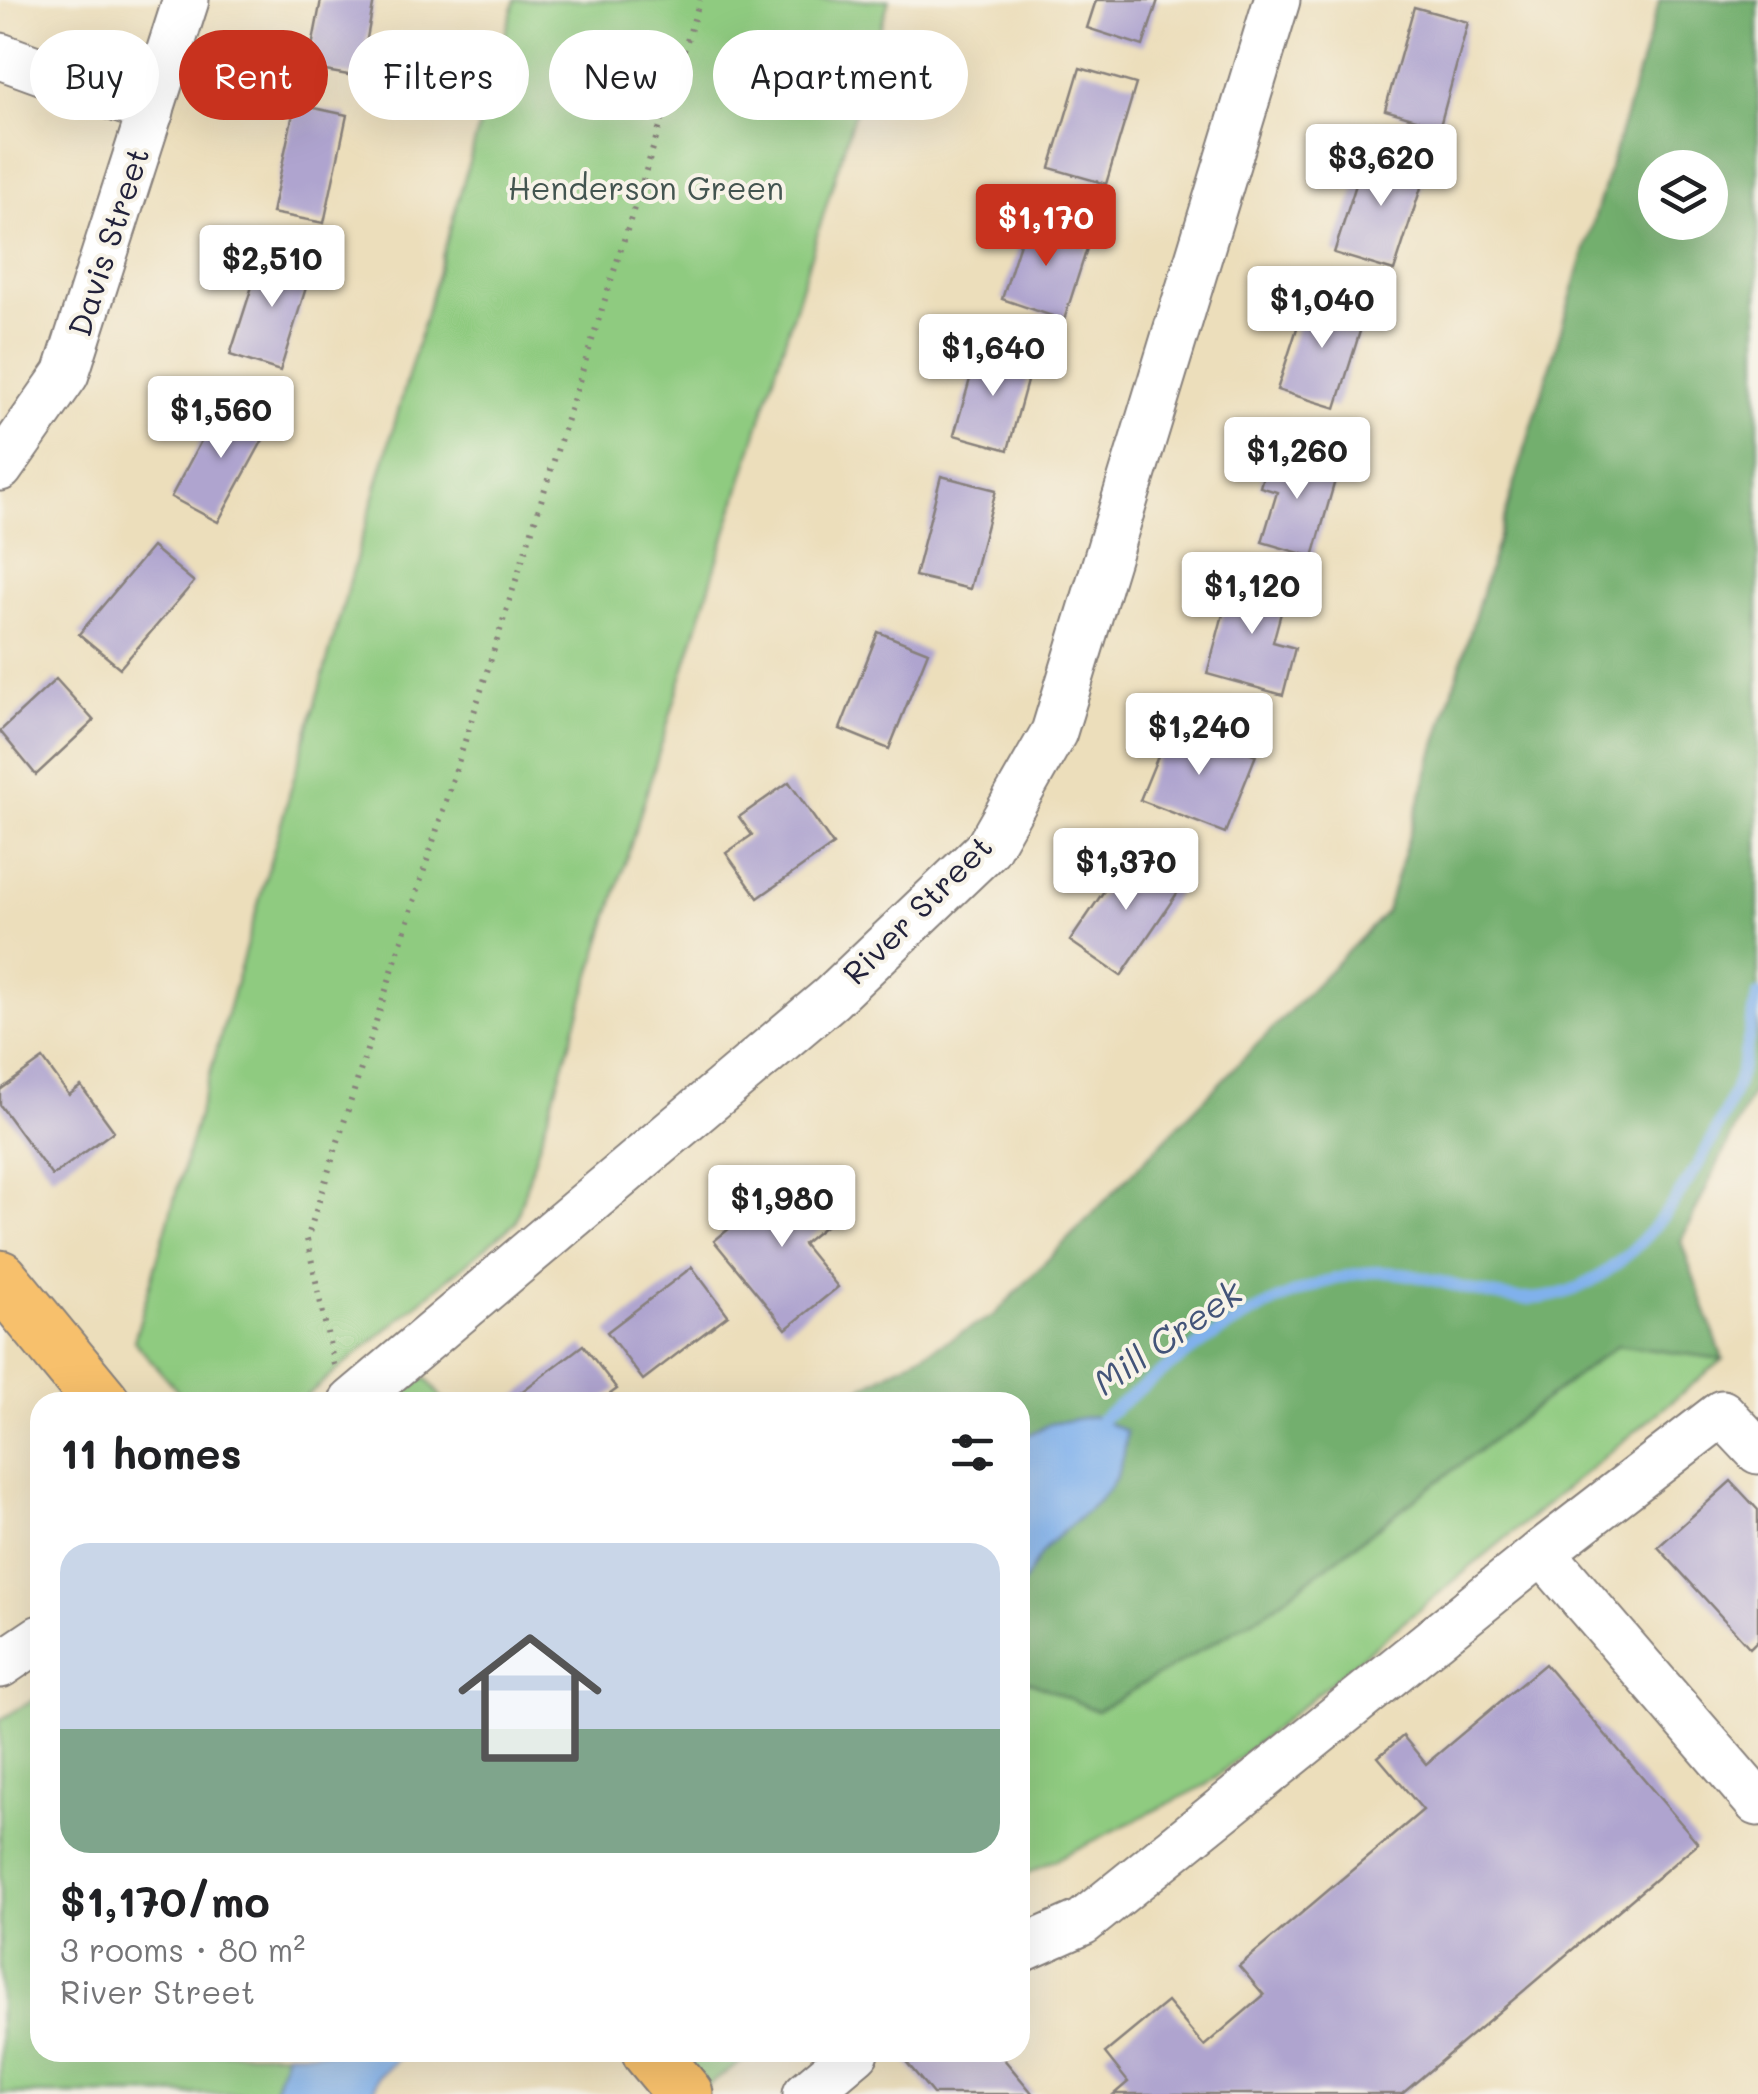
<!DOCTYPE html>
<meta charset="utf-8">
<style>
:root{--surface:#fff;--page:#f2f2f2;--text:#202124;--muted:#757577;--accent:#c8321e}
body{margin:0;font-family:Mali,sans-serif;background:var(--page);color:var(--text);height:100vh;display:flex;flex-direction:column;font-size:38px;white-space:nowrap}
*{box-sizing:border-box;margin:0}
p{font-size:32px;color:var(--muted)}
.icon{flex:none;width:55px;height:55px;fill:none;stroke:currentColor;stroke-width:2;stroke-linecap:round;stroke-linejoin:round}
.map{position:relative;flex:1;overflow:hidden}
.panel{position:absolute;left:30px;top:1392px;width:1000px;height:670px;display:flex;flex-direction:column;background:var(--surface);border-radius:30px;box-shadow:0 10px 40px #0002}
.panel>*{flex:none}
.guide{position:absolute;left:30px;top:30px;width:1000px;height:90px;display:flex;gap:20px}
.tools{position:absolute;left:1638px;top:150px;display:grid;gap:20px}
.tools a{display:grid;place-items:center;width:90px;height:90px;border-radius:50%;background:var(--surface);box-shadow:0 10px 40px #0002;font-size:50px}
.price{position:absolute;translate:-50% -85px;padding:0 22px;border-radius:10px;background:#fff;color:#222;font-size:32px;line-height:65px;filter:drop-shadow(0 2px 5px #0008)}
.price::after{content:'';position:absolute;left:50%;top:60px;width:30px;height:22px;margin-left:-15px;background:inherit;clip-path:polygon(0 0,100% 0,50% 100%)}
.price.selected{background:var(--accent);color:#fff}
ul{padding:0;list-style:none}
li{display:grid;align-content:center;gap:20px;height:530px;padding:0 30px}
li span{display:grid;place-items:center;height:310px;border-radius:30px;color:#555}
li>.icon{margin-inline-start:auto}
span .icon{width:180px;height:180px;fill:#fffc;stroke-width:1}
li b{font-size:42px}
h2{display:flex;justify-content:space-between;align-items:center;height:120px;padding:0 30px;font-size:42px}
.pill{padding:0 35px;border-radius:45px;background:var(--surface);box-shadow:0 10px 40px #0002;font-size:35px;line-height:90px}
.pill.selected{background:var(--accent);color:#fff}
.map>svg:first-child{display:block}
.green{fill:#8fcb80;stroke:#58765e;stroke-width:2.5}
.forest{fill:#73af6e;stroke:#4a6854;stroke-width:2.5;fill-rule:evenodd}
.water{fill:#80b1ec;stroke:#516a94;stroke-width:2.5}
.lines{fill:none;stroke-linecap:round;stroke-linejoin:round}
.stream{stroke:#80b1ec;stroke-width:12}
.building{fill:#afa4cf}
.minor-casing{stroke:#87807b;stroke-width:49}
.major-casing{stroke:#87807b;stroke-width:59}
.path{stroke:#87807b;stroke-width:6;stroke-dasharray:2.5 8;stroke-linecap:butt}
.minor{stroke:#fff;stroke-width:45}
.major{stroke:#f7c06c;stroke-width:55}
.labels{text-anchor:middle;stroke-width:8;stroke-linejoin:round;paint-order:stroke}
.park-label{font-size:32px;fill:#435550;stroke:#f7f3e8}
.street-label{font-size:32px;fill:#22223b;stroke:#f7f3e8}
.water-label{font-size:35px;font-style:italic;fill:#435479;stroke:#f7f3e8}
</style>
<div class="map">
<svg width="1758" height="2094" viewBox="0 0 1758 2094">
<rect width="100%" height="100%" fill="#f7f3e8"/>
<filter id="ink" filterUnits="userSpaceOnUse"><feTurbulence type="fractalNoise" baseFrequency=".01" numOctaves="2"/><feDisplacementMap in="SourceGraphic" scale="20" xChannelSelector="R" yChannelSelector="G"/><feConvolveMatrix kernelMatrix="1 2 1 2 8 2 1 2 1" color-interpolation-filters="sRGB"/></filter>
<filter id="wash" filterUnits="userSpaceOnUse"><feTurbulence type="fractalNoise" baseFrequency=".0048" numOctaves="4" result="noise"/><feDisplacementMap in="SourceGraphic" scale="40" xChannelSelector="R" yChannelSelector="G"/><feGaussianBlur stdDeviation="2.25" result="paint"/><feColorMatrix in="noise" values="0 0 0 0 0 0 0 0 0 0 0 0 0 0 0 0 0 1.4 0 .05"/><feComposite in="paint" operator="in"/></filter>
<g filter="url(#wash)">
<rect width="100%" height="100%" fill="#ecdebb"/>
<!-- green -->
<g class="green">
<path d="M515,0H889L515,1223L299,1402H187L134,1341Z"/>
<path d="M1617,1345L1723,1359L1206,1785L1020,1877V1677L1097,1710L1269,1610Z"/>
<path d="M425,1377L445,1402H390Z"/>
<path d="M40,1696V2052L286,2053L273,2094H0V1720Z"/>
<path d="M650,2053H755L695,2094Z"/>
</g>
<!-- forest -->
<path class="forest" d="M1660,0H1758V1081L1681,1241L1723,1359L1617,1345L1269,1610L1097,1711L1020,1677V1402H836L994,1315L1386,912ZM1655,168H1710V222H1655Z"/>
<!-- water -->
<g class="water">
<path d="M1092,1416L1126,1431C1126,1492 1088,1507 1050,1543C1037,1555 1029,1575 1020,1589V1439L1050,1424Z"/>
<path d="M286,2052H404V2053L378,2077L373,2094H273Z"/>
</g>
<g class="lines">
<!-- stream -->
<path class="stream" d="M1103,1432L1100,1420C1175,1361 1252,1299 1347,1276C1410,1260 1467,1298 1526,1299C1626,1299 1702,1172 1734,1091C1746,1061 1750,1026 1758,995"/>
</g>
<g id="blocks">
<!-- building -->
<g class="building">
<path d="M321,0H374L360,77L308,68Z"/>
<path d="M1096,0H1158L1143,46L1087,28Z"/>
<path d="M1414,7L1468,22L1440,126L1385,110Z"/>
<path d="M1080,68L1136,84L1106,184L1050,168Z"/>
<path d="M295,104L347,115L324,223L272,213Z"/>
<path d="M1368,147L1428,166L1394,271L1334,253Z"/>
<path d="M1028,218L1090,239L1064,320L1002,299Z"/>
<path d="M264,249L313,265L280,371L230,355Z"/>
<path d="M1308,294L1366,312L1336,408L1277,390Z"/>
<path d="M979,348L1032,363L1008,450L954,435Z"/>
<path d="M223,400L271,425L218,522L171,497Z"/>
<path d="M1270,451L1338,470L1313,557L1262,542L1277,492L1260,487Z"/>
<path d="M941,476L996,490L970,589L915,576Z"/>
<path d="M152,547L194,582L120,668L79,634Z"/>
<path d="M1234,573L1288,587L1273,642L1295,648L1283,695L1207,674Z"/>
<path d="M878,632L928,652L889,749L840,729Z"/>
<path d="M56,679L94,721L36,775L0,731Z"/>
<path d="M1178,724L1256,755L1225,833L1140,800L1163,744L1170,746Z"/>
<path d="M789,782L833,845L758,898L726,853L752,835L739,817Z"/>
<path d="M1131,851L1182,886L1121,976L1070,941Z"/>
<path d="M43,1059L69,1095L81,1086L114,1131L52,1176L0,1105V1090Z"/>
<path d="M799,1172L836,1217L803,1244L838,1287L786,1329L714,1241Z"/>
<path d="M692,1267L728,1315L643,1380L607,1332Z"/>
<path d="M583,1345L617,1389L599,1402H508Z"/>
<path d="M1731,1481L1758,1510V1640L1750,1648L1658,1547Z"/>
<path d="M1545,1664L1698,1843L1402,2094H1114L1128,2082L1105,2053L1167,2002L1204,2046L1264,1995L1239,1966L1423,1810L1378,1757L1403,1736L1426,1764Z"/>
<path d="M898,2052H998L1033,2094H933Z"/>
</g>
</g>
</g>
<g filter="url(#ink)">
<use href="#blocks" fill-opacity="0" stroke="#87807b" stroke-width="2.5"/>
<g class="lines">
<defs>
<g id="minor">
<path d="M0,56L151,111"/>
<path d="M0,468L66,374L186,0"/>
<path d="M352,1402L831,998L988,848L1054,732L1277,0"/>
<path d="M1542,1552L1722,1413L1758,1451"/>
<path d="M0,1665L40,1638"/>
<path d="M1020,1950L1083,1922L1542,1552L1758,1803"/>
<path d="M806,2094L856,2052"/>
</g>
<g id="major">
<path d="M0,1278L102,1402"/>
<path d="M650,2052L685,2094"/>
</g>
</defs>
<!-- minor casing -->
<use href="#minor" class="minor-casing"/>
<!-- major casing -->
<use href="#major" class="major-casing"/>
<!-- path -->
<path class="path" d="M334,1365L307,1239L700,0"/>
<!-- minor -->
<use href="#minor" class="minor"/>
<!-- major -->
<use href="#major" class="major"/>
</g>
</g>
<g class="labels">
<!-- park labels -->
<g class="park-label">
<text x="646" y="200">Henderson Green</text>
</g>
<!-- street labels -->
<g class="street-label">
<text transform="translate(109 242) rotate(-72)" y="11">Davis Street</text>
<text transform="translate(918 910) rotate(-45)" y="11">River Street</text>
</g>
<!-- water labels -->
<g class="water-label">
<text transform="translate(1168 1338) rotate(-35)" y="12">Mill Creek</text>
</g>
</g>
</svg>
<div class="tools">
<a><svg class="icon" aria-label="layers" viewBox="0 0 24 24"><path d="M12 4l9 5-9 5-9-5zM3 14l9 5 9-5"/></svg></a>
</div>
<b class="price" style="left:1381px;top:209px">$3,620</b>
<b class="price selected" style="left:1046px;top:269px">$1,170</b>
<b class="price" style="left:272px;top:310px">$2,510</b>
<b class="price" style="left:1322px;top:351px">$1,040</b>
<b class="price" style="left:993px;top:399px">$1,640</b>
<b class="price" style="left:221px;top:461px">$1,560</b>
<b class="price" style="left:1297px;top:502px">$1,260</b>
<b class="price" style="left:1252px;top:637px">$1,120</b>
<b class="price" style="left:1199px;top:778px">$1,240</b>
<b class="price" style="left:1126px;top:913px">$1,370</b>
<b class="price" style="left:782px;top:1250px">$1,980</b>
<div class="guide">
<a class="pill">Buy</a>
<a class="pill selected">Rent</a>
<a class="pill">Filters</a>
<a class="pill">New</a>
<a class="pill">Apartment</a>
</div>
<section class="panel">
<h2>11 homes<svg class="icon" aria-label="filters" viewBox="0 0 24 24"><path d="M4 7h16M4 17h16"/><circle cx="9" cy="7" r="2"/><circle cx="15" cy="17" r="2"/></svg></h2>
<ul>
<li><span style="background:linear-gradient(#c9d6e8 60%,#7fa58c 0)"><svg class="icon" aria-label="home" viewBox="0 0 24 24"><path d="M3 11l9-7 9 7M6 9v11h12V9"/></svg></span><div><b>$1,170/mo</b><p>3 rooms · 80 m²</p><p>River Street</p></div></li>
</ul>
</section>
</div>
